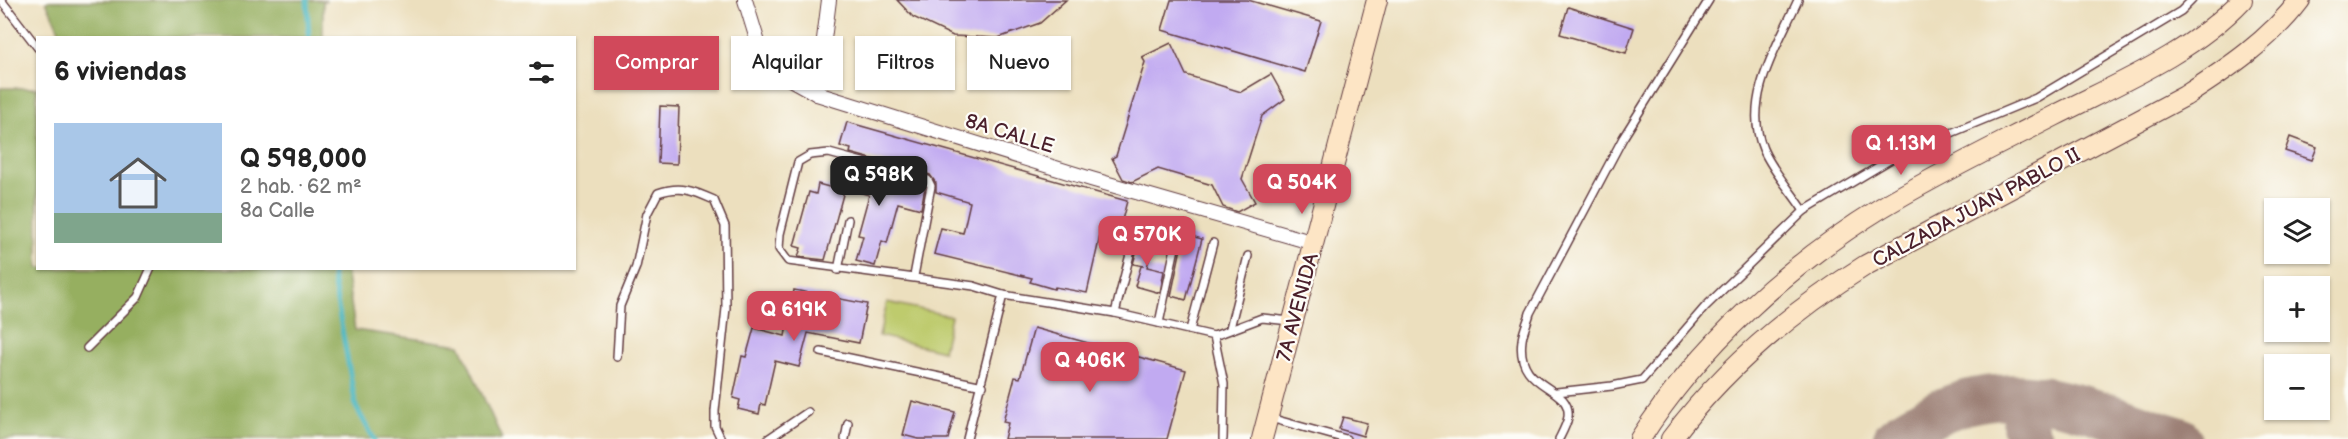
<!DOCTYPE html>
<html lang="es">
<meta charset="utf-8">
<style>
:root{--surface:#fff;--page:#f2f2f2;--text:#222;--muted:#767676;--line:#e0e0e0;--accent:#d1495b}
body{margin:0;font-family:"Balsamiq Sans",sans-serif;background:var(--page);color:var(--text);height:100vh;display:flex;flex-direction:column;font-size:22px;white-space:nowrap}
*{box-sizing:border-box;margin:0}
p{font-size:20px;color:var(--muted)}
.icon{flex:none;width:33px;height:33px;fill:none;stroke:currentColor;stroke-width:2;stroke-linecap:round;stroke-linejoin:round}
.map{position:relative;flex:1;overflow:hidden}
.details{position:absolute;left:36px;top:36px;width:540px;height:234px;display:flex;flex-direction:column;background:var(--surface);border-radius:0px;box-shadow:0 2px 4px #0004}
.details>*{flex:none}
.guide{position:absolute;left:594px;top:36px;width:570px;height:54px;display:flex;gap:12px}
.fabs{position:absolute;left:2264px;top:198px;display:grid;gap:12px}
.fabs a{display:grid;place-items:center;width:66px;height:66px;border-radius:0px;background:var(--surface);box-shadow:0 2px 4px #0004;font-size:30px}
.price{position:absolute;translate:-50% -51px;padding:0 14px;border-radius:12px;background:var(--accent);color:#fff;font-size:20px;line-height:39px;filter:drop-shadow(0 2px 3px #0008)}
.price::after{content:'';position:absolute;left:50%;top:36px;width:18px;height:14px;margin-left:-9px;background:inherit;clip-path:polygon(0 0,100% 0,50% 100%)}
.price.active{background:#222;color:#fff}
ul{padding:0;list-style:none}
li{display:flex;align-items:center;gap:18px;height:150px;padding:0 18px}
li+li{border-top:2px solid var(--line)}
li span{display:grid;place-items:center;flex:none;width:168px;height:120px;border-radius:0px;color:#555}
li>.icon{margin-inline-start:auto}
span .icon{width:72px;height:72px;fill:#fffc;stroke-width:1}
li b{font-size:26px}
h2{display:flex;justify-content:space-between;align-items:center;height:72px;padding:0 18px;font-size:26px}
.tag{padding:0 21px;border-radius:0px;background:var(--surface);box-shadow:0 2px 4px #0004;font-size:21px;line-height:54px}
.tag.active{background:var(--accent);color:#fff}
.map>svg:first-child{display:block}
.green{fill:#becb6d;stroke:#84754c;stroke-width:1.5}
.forest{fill:#96af60;stroke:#706746;stroke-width:1.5}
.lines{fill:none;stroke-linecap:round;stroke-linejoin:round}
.stream{stroke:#45b4bd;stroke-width:5}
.taxiway{stroke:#9b7f74;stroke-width:45}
.building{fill:#c1aaf1}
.service-casing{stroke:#623c41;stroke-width:10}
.minor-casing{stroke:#623c41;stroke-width:16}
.secondary-casing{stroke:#623c41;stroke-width:22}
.service{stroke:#fff;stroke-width:7}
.minor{stroke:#fff;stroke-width:14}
.secondary{stroke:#fde5c5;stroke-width:20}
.labels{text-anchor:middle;stroke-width:4.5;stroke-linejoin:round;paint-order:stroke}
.street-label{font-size:20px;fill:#4a1f2b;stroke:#fdfcf7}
</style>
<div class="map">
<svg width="2348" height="439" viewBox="0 0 2348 439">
<rect width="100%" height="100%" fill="#fdfcf7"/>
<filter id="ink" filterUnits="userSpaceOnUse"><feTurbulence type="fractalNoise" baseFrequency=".0167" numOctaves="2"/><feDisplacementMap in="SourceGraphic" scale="12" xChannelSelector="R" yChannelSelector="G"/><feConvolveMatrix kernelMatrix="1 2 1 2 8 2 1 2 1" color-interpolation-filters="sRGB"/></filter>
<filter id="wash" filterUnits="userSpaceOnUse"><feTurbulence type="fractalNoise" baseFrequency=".008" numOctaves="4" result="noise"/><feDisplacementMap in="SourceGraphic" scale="24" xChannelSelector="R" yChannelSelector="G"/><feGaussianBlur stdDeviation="1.35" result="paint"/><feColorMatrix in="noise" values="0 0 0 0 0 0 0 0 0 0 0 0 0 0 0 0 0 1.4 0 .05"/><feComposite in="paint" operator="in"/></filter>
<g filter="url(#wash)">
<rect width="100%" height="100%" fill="#ecdfbe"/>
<!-- green -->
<path class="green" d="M887,302L951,316L943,351L879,336Z"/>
<!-- forest -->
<g class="forest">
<path d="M327,0L323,1V38L62,37L46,1Z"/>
<path d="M0,88H37L38,268L346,269L355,330L460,345L502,439H0Z"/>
</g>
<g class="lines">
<!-- stream -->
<g class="stream">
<path d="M307,0L309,38"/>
<path d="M331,268L356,407L374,439"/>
</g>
<!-- taxiway -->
<g class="taxiway">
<path d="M1895,439C1903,431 1916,425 1926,419C2010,370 2095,413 2179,439"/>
<path d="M2030,439C2019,422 2026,405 2044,398"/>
</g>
</g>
<g id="blocks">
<!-- building -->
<g class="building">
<path d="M897,0H1066L1040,23L998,38L953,36L913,17Z"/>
<path d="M1171,0H1248L1321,21L1305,72L1162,30Z"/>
<path d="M1568,7L1634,28L1626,53L1560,34Z"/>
<path d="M1171,43L1186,75L1241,92L1271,74L1285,99L1262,116L1242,179L1255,202L1237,212L1223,207L1212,185L1158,169L1132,182L1123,179L1112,158L1116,156L1145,62L1142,57Z"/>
<path d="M660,106L679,107L677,164L658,163Z"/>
<path d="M847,122L1127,201L1120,228L1103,223L1087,293L1055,287L1054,289L1030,282L1032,278L934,254L941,228L963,233L970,202L936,192V183L930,175L850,153L851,149L840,146Z"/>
<path d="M2290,137L2317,147L2312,160L2285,151Z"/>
<path d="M847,164L925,187L921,209L898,203L887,243L882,241L875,266L856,261L863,236L858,235L869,195L841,187Z"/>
<path d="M818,184L844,191L825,260L798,257L801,248L794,246L809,192L816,194Z"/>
<path d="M1184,234L1202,239L1186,300L1171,296Z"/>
<path d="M1141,235L1155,238L1147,267L1164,271L1160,293L1135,286L1141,266H1144L1133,264Z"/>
<path d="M794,290L867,304L859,343L808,333L799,367L775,361L765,405L761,404L759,414L738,409L740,400L733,398L742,356L746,357L754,328L785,336Z"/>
<path d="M1034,328L1186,370L1167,439H1004L1008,423L1003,422L1015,377L1020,378Z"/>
<path d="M912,401L955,412L948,439H918L903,435Z"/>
<path d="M1343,417L1367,423L1363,436L1339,429Z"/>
</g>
</g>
</g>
<g filter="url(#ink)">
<use href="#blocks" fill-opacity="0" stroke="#623c41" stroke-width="1.5"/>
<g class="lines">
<defs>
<g id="service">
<path d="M1,0L38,48"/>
<path d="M1798,0C1778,45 1742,99 1763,149C1772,170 1791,191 1804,211"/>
<path d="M838,270L848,220"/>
<path d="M914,276L931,186L928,180L829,153L810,155L798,162L780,234L779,249L788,261L974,286L1003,295L1115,313L1214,336L1262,318L1290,321"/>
<path d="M1115,313L1138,223"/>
<path d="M1159,323L1178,234"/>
<path d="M1230,328L1248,256"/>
<path d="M1190,330L1213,243"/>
<path d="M1214,336L1224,384L1223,439"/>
<path d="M87,348L138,297L151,268"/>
<path d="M821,352L983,386"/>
<path d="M617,357L620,306L636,267L647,214L658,193C681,185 694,191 714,200L725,226L726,308L715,411V426L721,439"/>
<path d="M1557,392L1612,386L1642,380L1705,307L1804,211L1898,155L2036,98L2181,11L2192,0"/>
<path d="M1270,418L1346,439"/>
<path d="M768,439L808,412"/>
<path d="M845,439L848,423"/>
<path d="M967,439L1003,295"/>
<path d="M1559,439C1562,433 1567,424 1568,417C1572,384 1515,391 1522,340C1523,331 1528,321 1530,313L1623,138L1709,0"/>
</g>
<g id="minor">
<path d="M745,0L763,59L774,70L817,94L1091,179L1314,243"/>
<path d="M817,94L829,0"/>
</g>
<g id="secondary">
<path d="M1262,439L1377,0"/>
<path d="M1640,439C1700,345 1787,266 1881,208C1937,174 1996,146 2054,116C2119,83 2191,54 2242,0"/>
<path d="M1671,439C1724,368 1791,312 1866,265L2185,96C2227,69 2269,41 2300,0"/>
</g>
</defs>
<!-- service casing -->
<use href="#service" class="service-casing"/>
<!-- minor casing -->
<use href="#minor" class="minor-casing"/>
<!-- secondary casing -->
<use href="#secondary" class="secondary-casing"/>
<!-- service -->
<use href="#service" class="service"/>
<!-- minor -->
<use href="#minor" class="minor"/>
<!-- secondary -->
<use href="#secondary" class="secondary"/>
</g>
</g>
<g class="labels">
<!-- street labels -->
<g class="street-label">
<text transform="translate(1010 133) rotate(17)" y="7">8A CALLE</text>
<text transform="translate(1976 207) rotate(-28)" y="7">CALZADA JUAN PABLO II</text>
<text transform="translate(1297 307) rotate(-75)" y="7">7A AVENIDA</text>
</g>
</g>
</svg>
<div class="fabs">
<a><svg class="icon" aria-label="layers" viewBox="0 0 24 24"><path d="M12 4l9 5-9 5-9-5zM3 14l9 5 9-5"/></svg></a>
<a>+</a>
<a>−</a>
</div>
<b class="price" style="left:1901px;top:176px">Q 1.13M</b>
<b class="price active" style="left:879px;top:207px">Q 598K</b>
<b class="price" style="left:1302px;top:215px">Q 504K</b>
<b class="price" style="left:1147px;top:267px">Q 570K</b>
<b class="price" style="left:794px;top:342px">Q 619K</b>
<b class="price" style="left:1090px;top:393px">Q 406K</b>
<div class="guide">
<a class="tag active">Comprar</a>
<a class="tag">Alquilar</a>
<a class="tag">Filtros</a>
<a class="tag">Nuevo</a>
</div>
<section class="details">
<h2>6 viviendas<svg class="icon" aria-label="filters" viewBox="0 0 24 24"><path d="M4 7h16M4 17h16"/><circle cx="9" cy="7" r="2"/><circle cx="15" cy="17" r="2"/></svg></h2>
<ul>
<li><span style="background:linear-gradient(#a9c7e8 75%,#7fa58c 0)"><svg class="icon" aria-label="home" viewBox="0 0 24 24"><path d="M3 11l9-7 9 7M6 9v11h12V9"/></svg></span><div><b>Q 598,000</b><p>2 hab. · 62 m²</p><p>8a Calle</p></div></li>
</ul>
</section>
</div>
